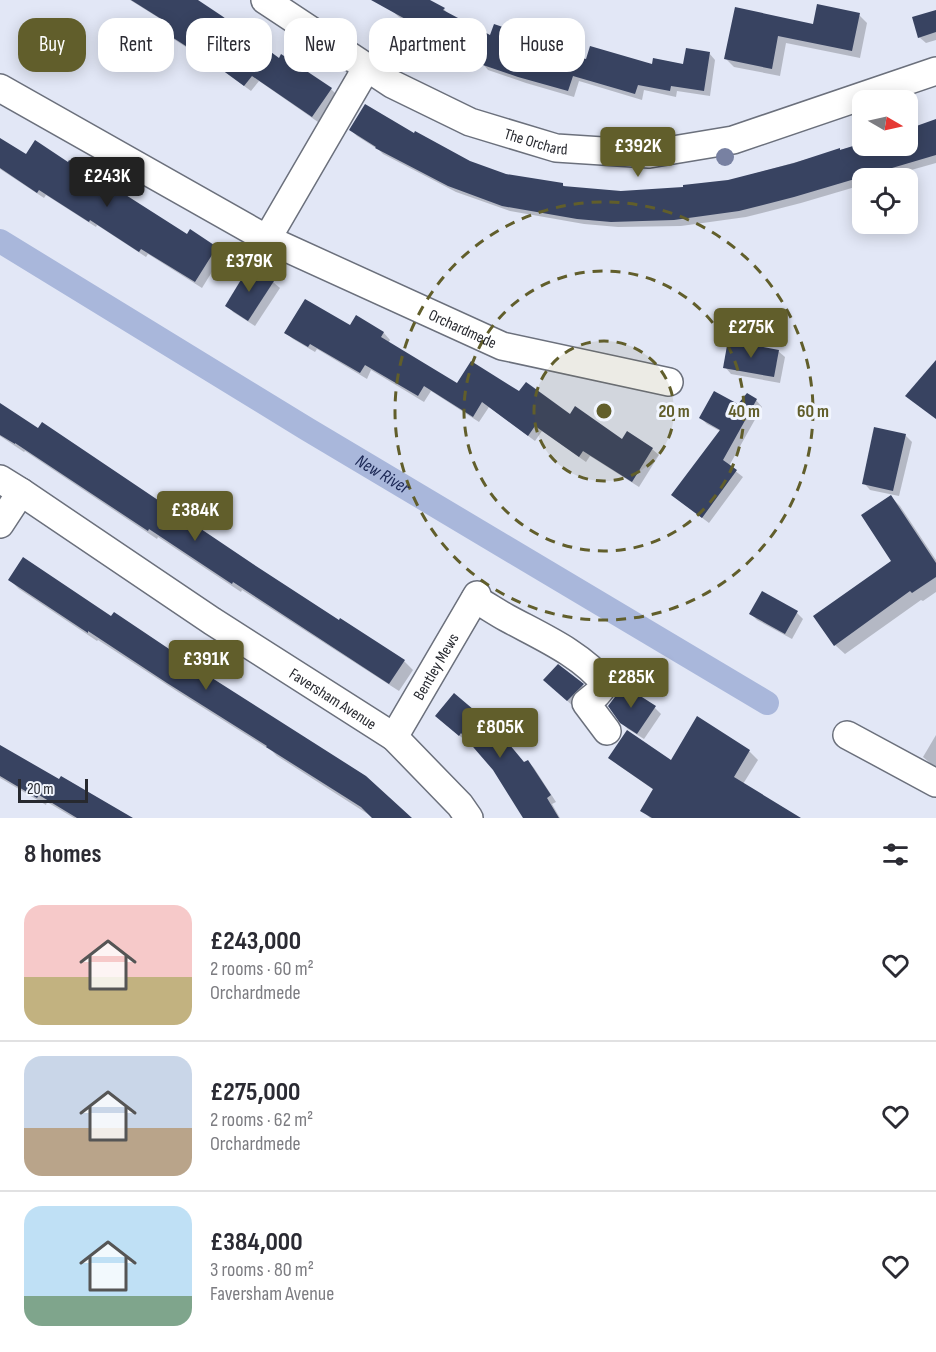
<!DOCTYPE html>
<meta charset="utf-8">
<style>
:root{--surface:#fff;--page:#f7f7f7;--text:#2b2b33;--muted:#7c7c81;--line:#e1e1e2;--accent:#615e2b}
body{margin:0;font-family:"Sofia Sans Condensed",sans-serif;background:var(--page);color:var(--text);height:100vh;display:flex;flex-direction:column;font-size:22px;white-space:nowrap}
*{box-sizing:border-box;margin:0}
p{font-size:20px;color:var(--muted)}
.icon{flex:none;width:33px;height:33px;fill:none;stroke:currentColor;stroke-width:2;stroke-linecap:round;stroke-linejoin:round}
.map{position:relative;height:818px;overflow:hidden}
.panel{display:flex;flex-direction:column;background:var(--surface);flex:1}
.panel>*{flex:none}
.hud{position:absolute;left:18px;top:18px;width:600px;height:54px;display:flex;gap:12px}
.needle{width:39px;rotate:99deg}
.controls{position:absolute;left:852px;top:90px;display:grid;gap:12px}
.controls a{display:grid;place-items:center;width:66px;height:66px;border-radius:12px;background:var(--surface);box-shadow:0 3px 15px #0003;font-size:30px}
.scale{position:absolute;left:18px;bottom:15px;width:70px;box-sizing:border-box;padding-left:6px;border:3px solid #27292f;border-top:0;font-size:16px;line-height:21px;white-space:nowrap;color:#27292f;-webkit-text-stroke:4px #f1f5fe;paint-order:stroke}
.price{position:absolute;translate:-50% -51px;padding:0 14px;border-radius:6px;background:var(--accent);color:#fff;font-size:20px;line-height:39px;filter:drop-shadow(0 2px 3px #0008)}
.price::after{content:'';position:absolute;left:50%;top:36px;width:18px;height:14px;margin-left:-9px;background:inherit;clip-path:polygon(0 0,100% 0,50% 100%)}
.price.active{background:#222;color:#fff}
ul{padding:0;list-style:none}
li{display:flex;align-items:center;gap:18px;height:150px;padding:0 24px}
li+li{border-top:2px solid var(--line)}
li span{display:grid;place-items:center;flex:none;width:168px;height:120px;border-radius:18px;color:#555}
li>.icon{margin-inline-start:auto}
span .icon{width:72px;height:72px;fill:#fffc;stroke-width:1}
li b{font-size:26px}
h2{display:flex;justify-content:space-between;align-items:center;height:72px;padding:0 24px;font-size:26px}
.chip{padding:0 21px;border-radius:18px;background:var(--surface);box-shadow:0 3px 15px #0003;font-size:21px;line-height:54px}
.chip.active{background:var(--accent);color:#fff}
.map>svg:first-child{display:block}
.shadow{fill:#0003}
.lines{fill:none;stroke-linecap:round;stroke-linejoin:round}
.canal{stroke:#a9b7db;stroke-width:24}
.building{fill:#384361}
.minor-casing{stroke:#6b707c;stroke-width:30}
.minor{stroke:#fff;stroke-width:27}
.tree{fill:#7881a2}
.ring{fill:none;stroke:#615e2b;stroke-width:3;stroke-dasharray:10 8}
.labels{text-anchor:middle;stroke-width:6;stroke-linejoin:round;paint-order:stroke}
.street-label{font-size:16px;fill:#27292f;stroke:#f1f5fe}
.water-label{font-size:18px;font-style:italic;fill:#1a2654;stroke:#f1f5fe}
.centre{fill:#615e2b;stroke:#f1f5fe;stroke-width:3}
.ring-label{font-size:18px;text-anchor:middle;font-weight:bold;fill:#615e2b;stroke:#f1f5fe;stroke-width:6;stroke-linejoin:round;paint-order:stroke}
</style>
<div class="map">
<svg width="936" height="818" viewBox="0 0 936 818">
<rect width="100%" height="100%" fill="#e2e7f6"/>
<!-- shadow -->
<g class="shadow">
<path d="M130,0H194L279,60L331,89L337,95L318,122L259,81L251,91L210,61L209,62L169,36L163,30L167,23Z"/>
<path d="M380,0H427L444,9L450,16L491,37L531,39L537,45L587,61L653,66H684L709,53L715,60L710,96L677,91L676,97L644,90L642,100L579,81L574,97L526,83L488,70L482,63L399,17Z"/>
<path d="M736,9L814,25L859,15L867,23L860,58L786,43L780,76L734,67L726,59Z"/>
<path d="M936,12V40L926,43L919,37Z"/>
<path d="M936,121V163L883,178H862V185L801,203L746,217L681,226L618,227L584,224L510,211L456,192L383,154L379,150L357,136L351,130L415,135L469,162L506,175L563,185L566,188L621,193L685,189L728,181L862,144V146H908V130Z"/>
<path d="M0,140L26,157L187,236L190,231L216,248L223,254L202,288L148,254L146,257L97,225L96,227L46,195L44,198L0,169Z"/>
<path d="M273,282L280,288L255,326L233,312L227,305Z"/>
<path d="M356,317L384,333L390,340L388,343L458,385L520,394L570,416L622,442L652,449L659,455L639,487L590,456L586,462L542,431L535,441L489,407L479,422L431,391L424,402L371,370L367,379L317,349L315,352L293,339L286,333L350,327Z"/>
<path d="M778,351L785,357L780,383L731,374L725,367Z"/>
<path d="M756,400L762,407L729,466L743,477L709,523L680,501L720,431L707,424L701,418Z"/>
<path d="M0,405L339,622L404,661L413,670L399,691L242,590L241,592L158,537L157,539L25,451L24,452L0,436Z"/>
<path d="M905,435L912,442L899,496L870,490L864,483Z"/>
<path d="M891,497L900,506L936,560V592L923,601L921,600L845,654L835,645L893,561Z"/>
<path d="M10,580L410,818H374L277,756L272,751L178,692L98,640L97,641L19,589Z"/>
<path d="M797,613L803,619L792,639L757,620L751,614Z"/>
<path d="M558,666L589,691L574,707L551,686Z"/>
<path d="M619,694L655,708L661,714L644,739L628,729L621,722Z"/>
<path d="M697,718L750,752L758,760L743,784L798,818H650L642,810L654,790L618,765L610,757L671,762Z"/>
<path d="M443,722L525,764L528,761L534,768L556,802L552,804L560,818H527L494,769L468,738L466,741Z"/>
<path d="M936,735V768L923,757Z"/>
<path d="M0,747L129,818H74L47,802L46,805L0,778Z"/>
</g>
<g class="lines">
<!-- canal -->
<path class="canal" id="s1" d="M0,241L307,429L767,703"/>
</g>
<!-- building -->
<g class="building">
<path d="M131,0H198L222,16L279,58L281,54L332,88L312,117L252,76L244,86L203,56V57L161,30L166,22Z"/>
<path d="M371,0H430L445,8L443,10L490,35L494,24L532,37L530,42L586,59L590,46L652,64L653,58L683,64L686,48L710,52L704,91L671,86L670,91L638,85L635,94L573,76L568,91L518,77L480,64L481,61Z"/>
<path d="M817,4L860,13L852,51L778,36L772,69L724,59L735,7L813,24Z"/>
<path d="M936,10V32L918,38L912,17Z"/>
<path d="M365,104L414,133L415,131L470,161L506,174L563,183V186L621,191L683,187V185L728,180L794,163L840,148V150L853,146H908V129L936,119V155L794,197L739,211L674,220L611,222L577,219L502,206L448,186L375,148L376,147L349,130Z"/>
<path d="M0,138L26,154L35,140L68,162L69,160L117,191L118,190L187,234L190,229L217,247L195,282L141,249L139,252L90,220L89,222L39,190L37,193L0,168Z"/>
<path d="M250,265L274,281L248,321L225,306Z"/>
<path d="M305,299L350,325L356,315L384,332L381,337L457,383L471,361L519,391L526,382L570,414L575,406L622,439L627,431L653,448L632,482L583,451L579,457L535,426L528,436L482,402L473,417L424,386L418,396L365,365L360,373L310,344L308,347L284,333Z"/>
<path d="M728,340L779,350L774,377L723,368Z"/>
<path d="M936,360V419L905,396Z"/>
<path d="M714,391L738,404L747,393L757,399L723,460L737,470L702,518L671,495L720,430L699,418Z"/>
<path d="M0,403L38,428L42,422L253,564L339,620L340,618L405,660L389,684L233,582L232,584L149,529L148,531L15,443V444L0,435Z"/>
<path d="M874,427L906,434L893,491L862,484Z"/>
<path d="M891,495L936,563V577L912,593L910,591L834,646L813,616L891,561L861,515Z"/>
<path d="M23,557L111,616L114,612L190,663V664L366,776L412,818H372L361,807L266,747L267,746L167,683L88,631V633L8,580Z"/>
<path d="M762,591L798,611L785,634L749,614Z"/>
<path d="M558,664L584,684L567,701L543,680Z"/>
<path d="M620,683L656,706L637,734L620,723L608,706L618,693Z"/>
<path d="M454,693L487,721L489,720L524,762L528,760L551,795L547,798L559,818H523L493,770L461,733L459,736L435,716Z"/>
<path d="M697,716L750,750L734,777L801,818H652L640,811L653,789L608,758L627,730L671,760Z"/>
<path d="M0,745L59,779L61,776L133,818H77L39,795L37,798L0,776Z"/>
</g>
<g class="lines">
<defs>
<g id="minor">
<path id="s2" d="M265,0L392,84L470,122L556,148L649,154L733,140L936,71"/>
<path id="s3" d="M0,88L267,239L502,346L669,382"/>
<path d="M267,239L367,67"/>
<path id="s4" d="M0,479L21,492L212,621L394,737L460,805L469,818"/>
<path d="M0,524L21,492"/>
<path d="M475,599C486,605 496,612 507,618C540,636 582,654 605,684L597,694L586,703L607,731"/>
<path d="M847,735L936,783"/>
<path id="s5" d="M394,737L477,595"/>
</g>
</defs>
<!-- minor casing -->
<use href="#minor" class="minor-casing"/>
<!-- minor -->
<use href="#minor" class="minor"/>
</g>
<!-- trees -->
<circle class="tree" cx="725" cy="157" r="9"/>
<!-- distance rings -->
<circle cx="604" cy="411" r="70" fill="#615e2b" fill-opacity=".12"/>
<g class="ring">
<circle cx="604" cy="411" r="70"/>
<circle cx="604" cy="411" r="140"/>
<circle cx="604" cy="411" r="209"/>
</g>
<g class="labels">
<!-- street labels -->
<g class="street-label">
<text dy="6" stroke="none"><textPath href="#s2" startOffset="308">The Orchard</textPath></text>
<text dy="6" stroke="none"><textPath href="#s3" startOffset="522">Orchardmede</textPath></text>
<text dy="6" stroke="none"><textPath href="#s5" startOffset="82">Bentley Mews</textPath></text>
<text dy="6" stroke="none"><textPath href="#s4" startOffset="399">Faversham Avenue</textPath></text>
</g>
<!-- water labels -->
<g class="water-label">
<text dy="6" stroke="none"><textPath href="#s1" startOffset="448">New River</textPath></text>
</g>
</g>
<circle cx="604" cy="411" r="9" class="centre"/>
<g class="ring-label">
<text x="674" y="417">20 m</text>
<text x="744" y="417">40 m</text>
<text x="813" y="417">60 m</text>
</g>
</svg>
<div class="controls">
<a><svg class="needle" viewBox="-14 -14 28 28"><path d="M0-13l5 13h-10z" fill="#e53935"/><path d="M0 13l5-13h-10z" fill="#7c7c81"/></svg></a>
<a><svg class="icon" aria-label="locate" viewBox="0 0 24 24"><circle cx="12" cy="12" r="6"/><path d="M12 2v4M12 18v4M2 12h4M18 12h4"/></svg></a>
</div>
<div class="scale">20 m</div>
<b class="price" style="left:638px;top:178px">£392K</b>
<b class="price active" style="left:107px;top:208px">£243K</b>
<b class="price" style="left:249px;top:293px">£379K</b>
<b class="price" style="left:751px;top:359px">£275K</b>
<b class="price" style="left:195px;top:542px">£384K</b>
<b class="price" style="left:206px;top:691px">£391K</b>
<b class="price" style="left:631px;top:709px">£285K</b>
<b class="price" style="left:500px;top:759px">£805K</b>
<div class="hud">
<a class="chip active">Buy</a>
<a class="chip">Rent</a>
<a class="chip">Filters</a>
<a class="chip">New</a>
<a class="chip">Apartment</a>
<a class="chip">House</a>
</div>
</div>
<section class="panel">
<h2>8 homes<svg class="icon" aria-label="filters" viewBox="0 0 24 24"><path d="M4 7h16M4 17h16"/><circle cx="9" cy="7" r="2"/><circle cx="15" cy="17" r="2"/></svg></h2>
<ul>
<li><span style="background:linear-gradient(#f6c9c9 60%,#c2b280 0)"><svg class="icon" aria-label="home" viewBox="0 0 24 24"><path d="M3 11l9-7 9 7M6 9v11h12V9"/></svg></span><div><b>£243,000</b><p>2 rooms · 60 m²</p><p>Orchardmede</p></div><svg class="icon" aria-label="heart" viewBox="0 0 24 24"><path d="M12 20l-8-8c-3-5 5-10 8-4 3-6 11-1 8 4z"/></svg></li>
<li><span style="background:linear-gradient(#c9d6e8 60%,#b9a48a 0)"><svg class="icon" aria-label="home" viewBox="0 0 24 24"><path d="M3 11l9-7 9 7M6 9v11h12V9"/></svg></span><div><b>£275,000</b><p>2 rooms · 62 m²</p><p>Orchardmede</p></div><svg class="icon" aria-label="heart" viewBox="0 0 24 24"><path d="M12 20l-8-8c-3-5 5-10 8-4 3-6 11-1 8 4z"/></svg></li>
<li><span style="background:linear-gradient(#bfe0f5 75%,#7fa58c 0)"><svg class="icon" aria-label="home" viewBox="0 0 24 24"><path d="M3 11l9-7 9 7M6 9v11h12V9"/></svg></span><div><b>£384,000</b><p>3 rooms · 80 m²</p><p>Faversham Avenue</p></div><svg class="icon" aria-label="heart" viewBox="0 0 24 24"><path d="M12 20l-8-8c-3-5 5-10 8-4 3-6 11-1 8 4z"/></svg></li>
</ul>
</section>
